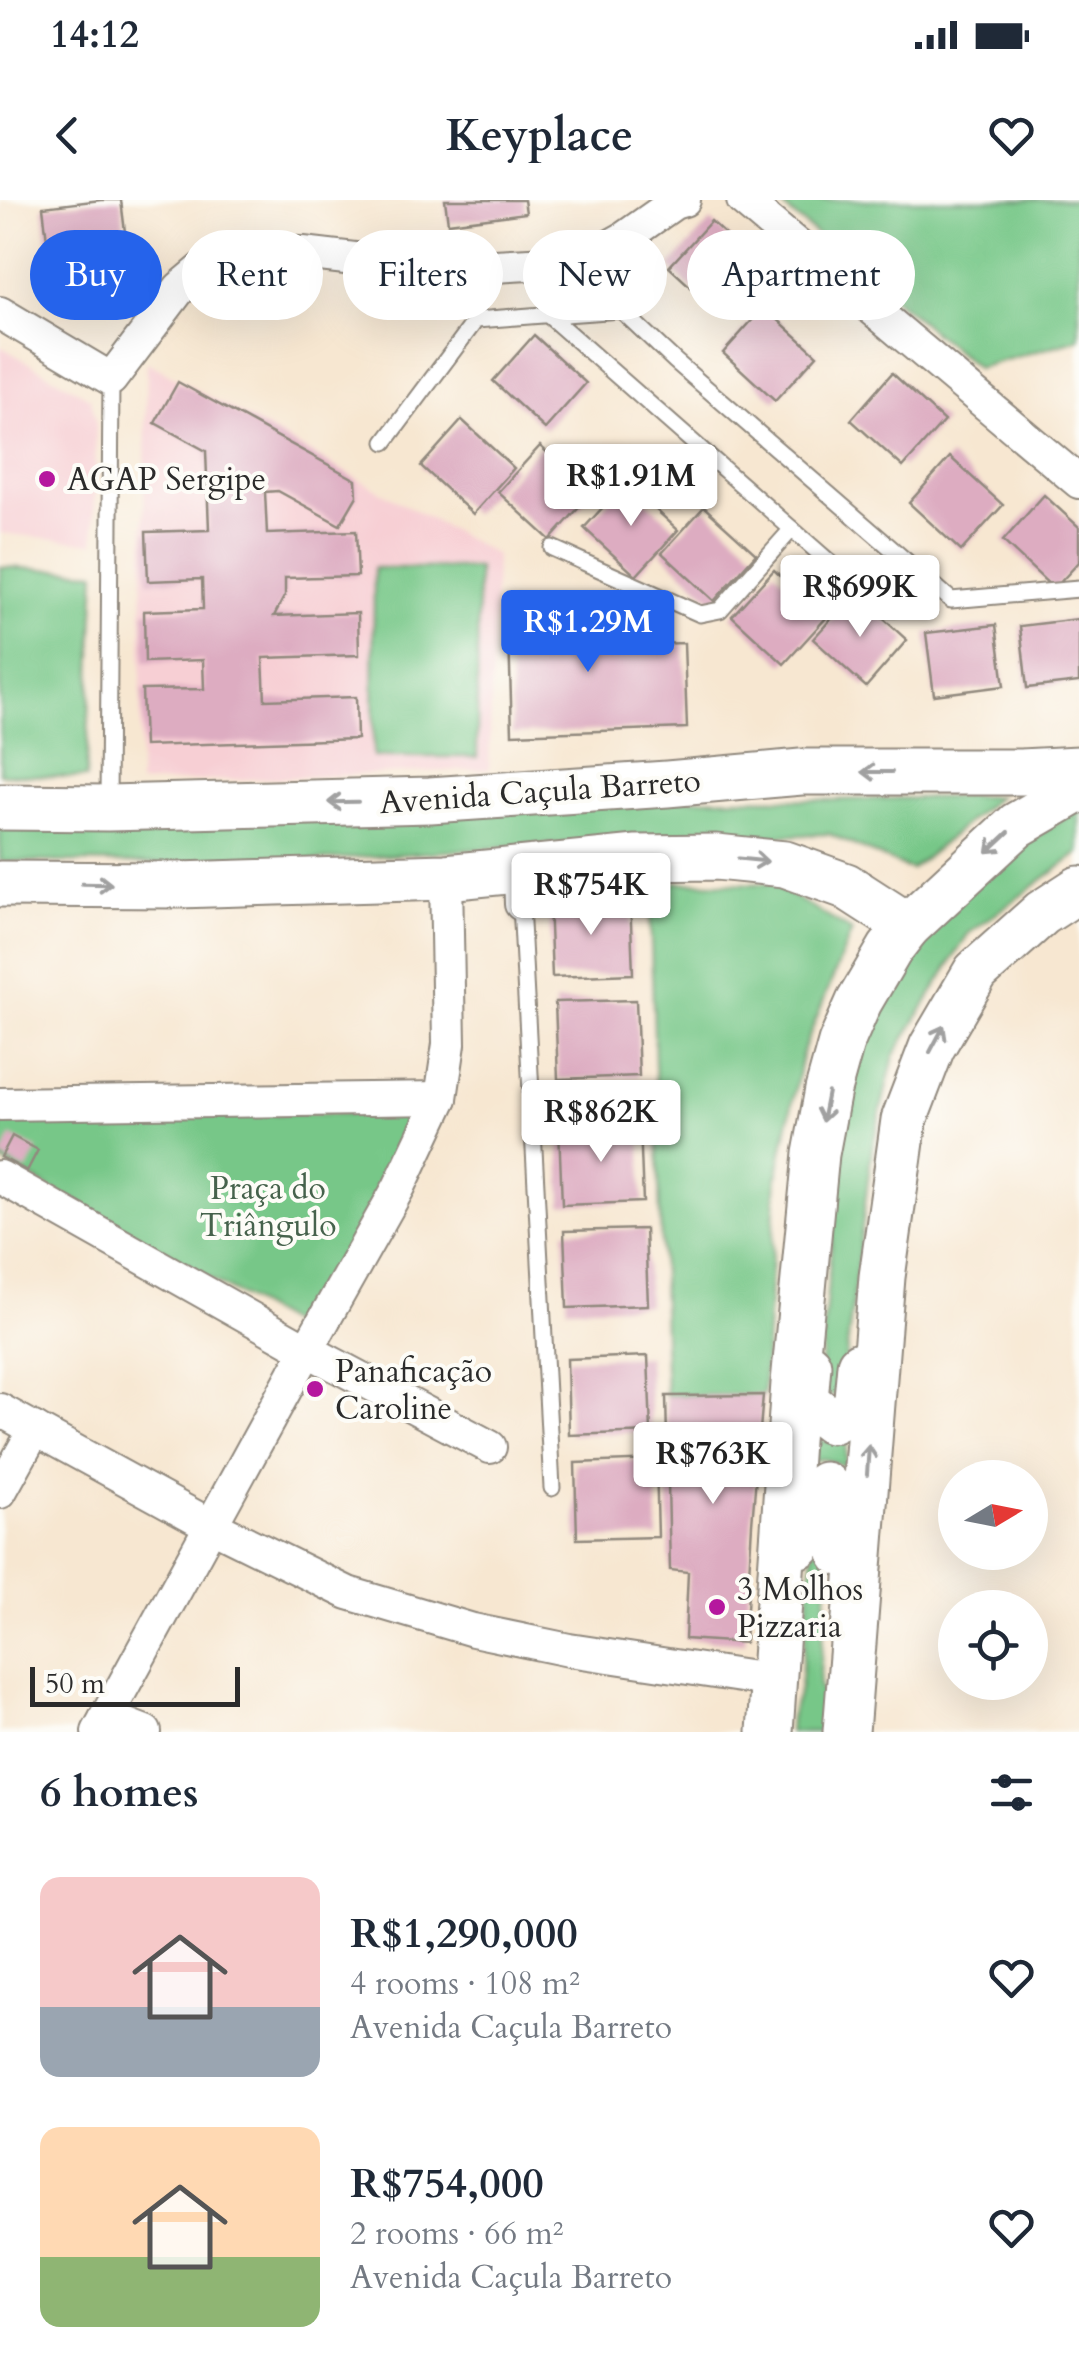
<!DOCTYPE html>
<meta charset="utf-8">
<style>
:root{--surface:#fff;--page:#f6f6f7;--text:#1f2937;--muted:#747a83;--accent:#2563eb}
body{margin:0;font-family:Cardo,serif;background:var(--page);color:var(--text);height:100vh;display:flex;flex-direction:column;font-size:38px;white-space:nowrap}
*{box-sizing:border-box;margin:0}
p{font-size:32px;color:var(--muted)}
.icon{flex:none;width:55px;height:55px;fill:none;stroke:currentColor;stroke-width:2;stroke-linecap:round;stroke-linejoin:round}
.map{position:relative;height:1532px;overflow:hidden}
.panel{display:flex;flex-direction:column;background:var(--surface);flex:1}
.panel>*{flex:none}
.banner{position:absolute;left:30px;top:30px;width:1020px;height:90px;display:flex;gap:20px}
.needle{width:65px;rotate:80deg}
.tools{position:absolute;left:938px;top:1260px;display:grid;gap:20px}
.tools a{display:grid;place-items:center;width:110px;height:110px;border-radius:50%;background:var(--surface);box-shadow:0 10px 40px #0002;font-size:50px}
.scale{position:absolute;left:30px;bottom:25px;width:210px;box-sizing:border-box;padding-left:10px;border:5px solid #2b2b2b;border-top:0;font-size:28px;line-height:35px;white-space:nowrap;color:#2b2b2b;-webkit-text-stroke:8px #fdfcf7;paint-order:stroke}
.price{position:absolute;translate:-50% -85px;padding:0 22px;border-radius:10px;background:#fff;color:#222;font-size:32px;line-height:65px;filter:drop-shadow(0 2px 5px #0008)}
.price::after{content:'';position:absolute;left:50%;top:60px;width:30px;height:22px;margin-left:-15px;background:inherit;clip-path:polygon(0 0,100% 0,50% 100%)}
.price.active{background:var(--accent);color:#fff}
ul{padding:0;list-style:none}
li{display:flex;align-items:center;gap:30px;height:250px;padding:0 40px}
li span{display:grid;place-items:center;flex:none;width:280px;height:200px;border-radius:20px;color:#555}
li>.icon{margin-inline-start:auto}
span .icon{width:120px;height:120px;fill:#fffc;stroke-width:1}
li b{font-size:42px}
h2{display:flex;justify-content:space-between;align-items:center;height:120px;padding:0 40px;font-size:42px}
.pill{padding:0 35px;border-radius:45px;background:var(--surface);box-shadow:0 10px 40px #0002;font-size:35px;line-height:90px}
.pill.active{background:var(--accent);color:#fff}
.status{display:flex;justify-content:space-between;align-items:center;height:70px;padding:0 50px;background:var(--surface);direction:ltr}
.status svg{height:28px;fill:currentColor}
header{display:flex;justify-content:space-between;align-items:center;height:130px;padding:0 40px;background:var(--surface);font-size:45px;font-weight:700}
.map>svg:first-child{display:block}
.built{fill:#f7cfd4}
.green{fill:#77c788;stroke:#51795a;stroke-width:2.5}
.building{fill:#ddacc1}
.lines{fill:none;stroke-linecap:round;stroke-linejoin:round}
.lane-casing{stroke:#91897e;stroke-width:19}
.street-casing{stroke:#91897e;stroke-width:36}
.secondary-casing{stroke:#91897e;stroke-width:49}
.lane{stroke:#fff;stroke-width:15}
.street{stroke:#fff;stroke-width:32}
.secondary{stroke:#fff;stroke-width:45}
.oneway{stroke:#a0a0a0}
.poi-dot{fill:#b5179e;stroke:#fdfcf7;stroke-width:4}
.labels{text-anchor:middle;stroke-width:8;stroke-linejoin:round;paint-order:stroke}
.poi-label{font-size:32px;fill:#2b2b2b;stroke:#fdfcf7;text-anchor:start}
.street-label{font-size:32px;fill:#2b2b2b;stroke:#fdfcf7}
.park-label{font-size:32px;fill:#46624c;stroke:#fdfcf7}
</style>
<div class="status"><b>14:12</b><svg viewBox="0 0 49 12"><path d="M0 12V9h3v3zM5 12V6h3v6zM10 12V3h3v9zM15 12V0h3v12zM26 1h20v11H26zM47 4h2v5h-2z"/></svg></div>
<header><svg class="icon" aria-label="back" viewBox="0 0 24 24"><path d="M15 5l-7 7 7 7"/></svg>Keyplace<svg class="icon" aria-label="heart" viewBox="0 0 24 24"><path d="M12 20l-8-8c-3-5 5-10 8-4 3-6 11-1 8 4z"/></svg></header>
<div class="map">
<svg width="1079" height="1532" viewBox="0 0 1079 1532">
<rect width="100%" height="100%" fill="#fdfcf7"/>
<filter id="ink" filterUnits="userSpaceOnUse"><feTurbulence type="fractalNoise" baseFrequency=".01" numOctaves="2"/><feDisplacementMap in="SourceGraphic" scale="20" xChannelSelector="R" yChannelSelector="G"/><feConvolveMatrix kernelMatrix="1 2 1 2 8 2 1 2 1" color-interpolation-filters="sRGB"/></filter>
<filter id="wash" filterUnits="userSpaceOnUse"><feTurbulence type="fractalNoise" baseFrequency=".0048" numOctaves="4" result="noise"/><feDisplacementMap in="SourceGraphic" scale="40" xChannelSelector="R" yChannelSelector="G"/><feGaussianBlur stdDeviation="2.25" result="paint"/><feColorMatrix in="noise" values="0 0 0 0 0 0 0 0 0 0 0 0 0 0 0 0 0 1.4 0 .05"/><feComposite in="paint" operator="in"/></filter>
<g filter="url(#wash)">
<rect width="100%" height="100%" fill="#f7e7d1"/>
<!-- built -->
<g class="built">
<path d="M0,146L91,199L96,225L94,343L0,333Z"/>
<path d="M147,162L496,355L489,569L139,584Z"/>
</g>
<!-- green -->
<g class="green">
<path d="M775,0H1079V139L977,168Z"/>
<path d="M0,367L96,372L86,578L0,574Z"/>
<path d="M374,368H478L477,557H373Z"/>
<path d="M999,596L911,670L829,634L540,645L247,665L0,661V614L736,598L832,600Z"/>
<path d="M1079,609V653L968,734L894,856L872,948L841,1196L818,1194L833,1027L821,965L883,778L982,671Z"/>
<path d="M649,682L772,684L852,731L803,851L777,977L763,1195L666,1196Z"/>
<path d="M424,913L306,1133L0,960V915Z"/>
<path d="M802,1234L825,1241L847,1238L845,1266L824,1259L800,1262Z"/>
<path d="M817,1310H833L819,1486L826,1502L824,1532H789L790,1517L800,1488Z"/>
</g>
<g id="blocks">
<!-- building -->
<g class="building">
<path d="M101,0H121L130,72L52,82L43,7Z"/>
<path d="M445,0H524L526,13L448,23Z"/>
<path d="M711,21L763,69L721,115L669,67Z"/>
<path d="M764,107L817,155L775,201L723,153Z"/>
<path d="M534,135L586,183L545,229L493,181Z"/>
<path d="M892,173L944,221L903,267L851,220Z"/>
<path d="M178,182L356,280L357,296L340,325L278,291L265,292L267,334L356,331L358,376L285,378V395L274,416L358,413L359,455L263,458L265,500L356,497L357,539L144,546L142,490L204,489L203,460L145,462L144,411L203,409L202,379L148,381L146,332L209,330L206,251L155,223Z"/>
<path d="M462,220L514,268L473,314L421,266Z"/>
<path d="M540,246L592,293L550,340L498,292Z"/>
<path d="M950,257L1003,305L961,351L909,303Z"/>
<path d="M626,282L678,330L636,376L584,328Z"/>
<path d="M1044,295L1079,327V362L1054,389L1003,341Z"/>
<path d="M704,307L756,354L714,401L662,353Z"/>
<path d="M774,370L826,418L784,464L732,416Z"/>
<path d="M855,393L907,440L866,487L813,439Z"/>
<path d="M598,400L600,446L684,443L687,528L512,534L508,403Z"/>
<path d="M1079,419V482L1027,488L1020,426Z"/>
<path d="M996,425L1004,486L934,495L926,433Z"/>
<path d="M630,698L633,774L552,777L549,701Z"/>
<path d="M636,800L639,876L558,879L555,802Z"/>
<path d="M640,925L643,1002L562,1005L559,928Z"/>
<path d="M12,936L38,950L27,971L1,957Z"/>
<path d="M645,1029L648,1105L567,1108L564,1031Z"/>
<path d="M648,1156L651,1232L569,1235L567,1159Z"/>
<path d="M763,1195L752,1324L745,1443L685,1439L688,1372L670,1370L666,1196Z"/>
<path d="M656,1260L658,1337L577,1339L575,1263Z"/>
</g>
</g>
</g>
<g filter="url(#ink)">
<use href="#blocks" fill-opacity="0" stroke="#91897e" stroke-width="2.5"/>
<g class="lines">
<defs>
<g id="lane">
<path d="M566,62L565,114L621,110L675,161L951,400L1079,389"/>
<path d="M548,115L883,409H895L922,375"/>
<path d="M385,242L476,120L556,114"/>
<path d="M552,348L700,414L720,410L792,329"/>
<path d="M108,605L111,179"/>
<path d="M521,704L552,1288"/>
</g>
<g id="street">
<path d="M743,0L1079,282"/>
<path d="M0,113L111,179L180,88L205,67L247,52L303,53L440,69L566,62L598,53L623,39L674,3L684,0"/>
<path d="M520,669L521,704"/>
<path d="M0,904L441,898"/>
<path d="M0,977L307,1150L490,1247"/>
<path d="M0,1210L210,1325L348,1393L473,1430L569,1450L774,1481"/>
<path d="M0,1292L35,1229"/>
<path d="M106,1517L145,1532"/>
<path d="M98,1532L307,1150L399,987L441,898L449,844L446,677"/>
</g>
<g id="secondary">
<path d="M0,607L108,608L430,600L667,584L801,572H1021L1079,569"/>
<path d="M0,684L179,685L446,677L637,658L716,657L785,664L846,686L908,726"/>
<path d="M808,1165L805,1201L831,1221L856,1209L860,1165"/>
<path d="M799,1345L804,1300L825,1285L845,1307L841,1353"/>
<path d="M770,1532L794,1183L816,954L828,890L841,843L859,802L890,749L908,726L1017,625L1079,589"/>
<path d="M846,1532L882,1077L904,920L932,847L976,772L1042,713L1079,689"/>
</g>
</defs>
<!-- lane casing -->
<use href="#lane" class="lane-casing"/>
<!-- street casing -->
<use href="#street" class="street-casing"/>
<!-- secondary casing -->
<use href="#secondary" class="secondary-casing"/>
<!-- lane -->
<use href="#lane" class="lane"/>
<!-- street -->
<use href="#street" class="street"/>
<!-- secondary -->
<use href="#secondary" class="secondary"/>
</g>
<!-- one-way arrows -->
<defs><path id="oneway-shaft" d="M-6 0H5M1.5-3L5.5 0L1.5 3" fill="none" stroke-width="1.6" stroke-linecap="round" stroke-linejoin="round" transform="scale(2.5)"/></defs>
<g class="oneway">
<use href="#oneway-shaft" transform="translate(877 572) rotate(-180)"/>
<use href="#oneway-shaft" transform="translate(343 602) rotate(179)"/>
<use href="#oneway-shaft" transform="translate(998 642) rotate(137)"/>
<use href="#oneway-shaft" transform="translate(753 660) rotate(6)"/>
<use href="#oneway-shaft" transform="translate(97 684) rotate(1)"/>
<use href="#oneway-shaft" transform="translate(937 839) rotate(-62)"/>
<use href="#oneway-shaft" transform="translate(825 907) rotate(101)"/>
<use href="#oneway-shaft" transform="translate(868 1260) rotate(-86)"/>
</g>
</g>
<!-- markers -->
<g class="poi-dot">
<circle cx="47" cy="279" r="10"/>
<circle cx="315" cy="1189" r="10"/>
<circle cx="717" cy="1407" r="10"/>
</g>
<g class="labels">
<!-- poi labels -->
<g class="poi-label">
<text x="67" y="290">AGAP Sergipe</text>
<text x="335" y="1182">Panaficação<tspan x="335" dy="37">Caroline</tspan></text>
<text x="737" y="1400">3 Molhos<tspan x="737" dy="37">Pizzaria</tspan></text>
</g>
<!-- street labels -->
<g class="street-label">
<text transform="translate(540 591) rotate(-4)" y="11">Avenida Caçula Barreto</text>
</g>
<!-- park labels -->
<g class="park-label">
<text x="268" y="999">Praça do<tspan x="268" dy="37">Triângulo</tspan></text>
</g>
</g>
</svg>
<div class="tools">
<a><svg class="needle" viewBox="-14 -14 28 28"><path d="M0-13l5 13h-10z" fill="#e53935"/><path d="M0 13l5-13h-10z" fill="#747a83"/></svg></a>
<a><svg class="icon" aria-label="locate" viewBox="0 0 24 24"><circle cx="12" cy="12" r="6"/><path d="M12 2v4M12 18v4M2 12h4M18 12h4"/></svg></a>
</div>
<div class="scale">50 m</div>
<b class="price" style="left:631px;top:329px">R$1.91M</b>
<b class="price" style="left:860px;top:440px">R$699K</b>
<b class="price active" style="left:588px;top:475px">R$1.29M</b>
<b class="price" style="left:591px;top:738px">R$754K</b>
<b class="price" style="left:601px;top:965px">R$862K</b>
<b class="price" style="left:713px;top:1307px">R$763K</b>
<div class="banner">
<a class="pill active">Buy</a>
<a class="pill">Rent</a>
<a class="pill">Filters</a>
<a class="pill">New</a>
<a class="pill">Apartment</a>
</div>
</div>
<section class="panel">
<h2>6 homes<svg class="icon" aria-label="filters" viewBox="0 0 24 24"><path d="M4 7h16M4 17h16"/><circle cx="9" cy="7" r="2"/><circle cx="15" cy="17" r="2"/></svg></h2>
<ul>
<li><span style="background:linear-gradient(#f6c9c9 65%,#9aa5b1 0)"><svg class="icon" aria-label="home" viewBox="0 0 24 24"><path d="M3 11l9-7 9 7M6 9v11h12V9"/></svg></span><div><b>R$1,290,000</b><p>4 rooms · 108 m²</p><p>Avenida Caçula Barreto</p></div><svg class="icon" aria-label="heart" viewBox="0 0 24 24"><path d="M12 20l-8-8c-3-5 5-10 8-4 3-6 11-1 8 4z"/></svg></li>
<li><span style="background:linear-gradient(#ffd9b3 65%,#8fb573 0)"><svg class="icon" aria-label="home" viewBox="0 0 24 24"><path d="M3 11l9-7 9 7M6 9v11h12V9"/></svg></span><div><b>R$754,000</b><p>2 rooms · 66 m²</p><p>Avenida Caçula Barreto</p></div><svg class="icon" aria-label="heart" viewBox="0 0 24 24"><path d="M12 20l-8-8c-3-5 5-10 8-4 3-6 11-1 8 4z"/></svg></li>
</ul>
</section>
